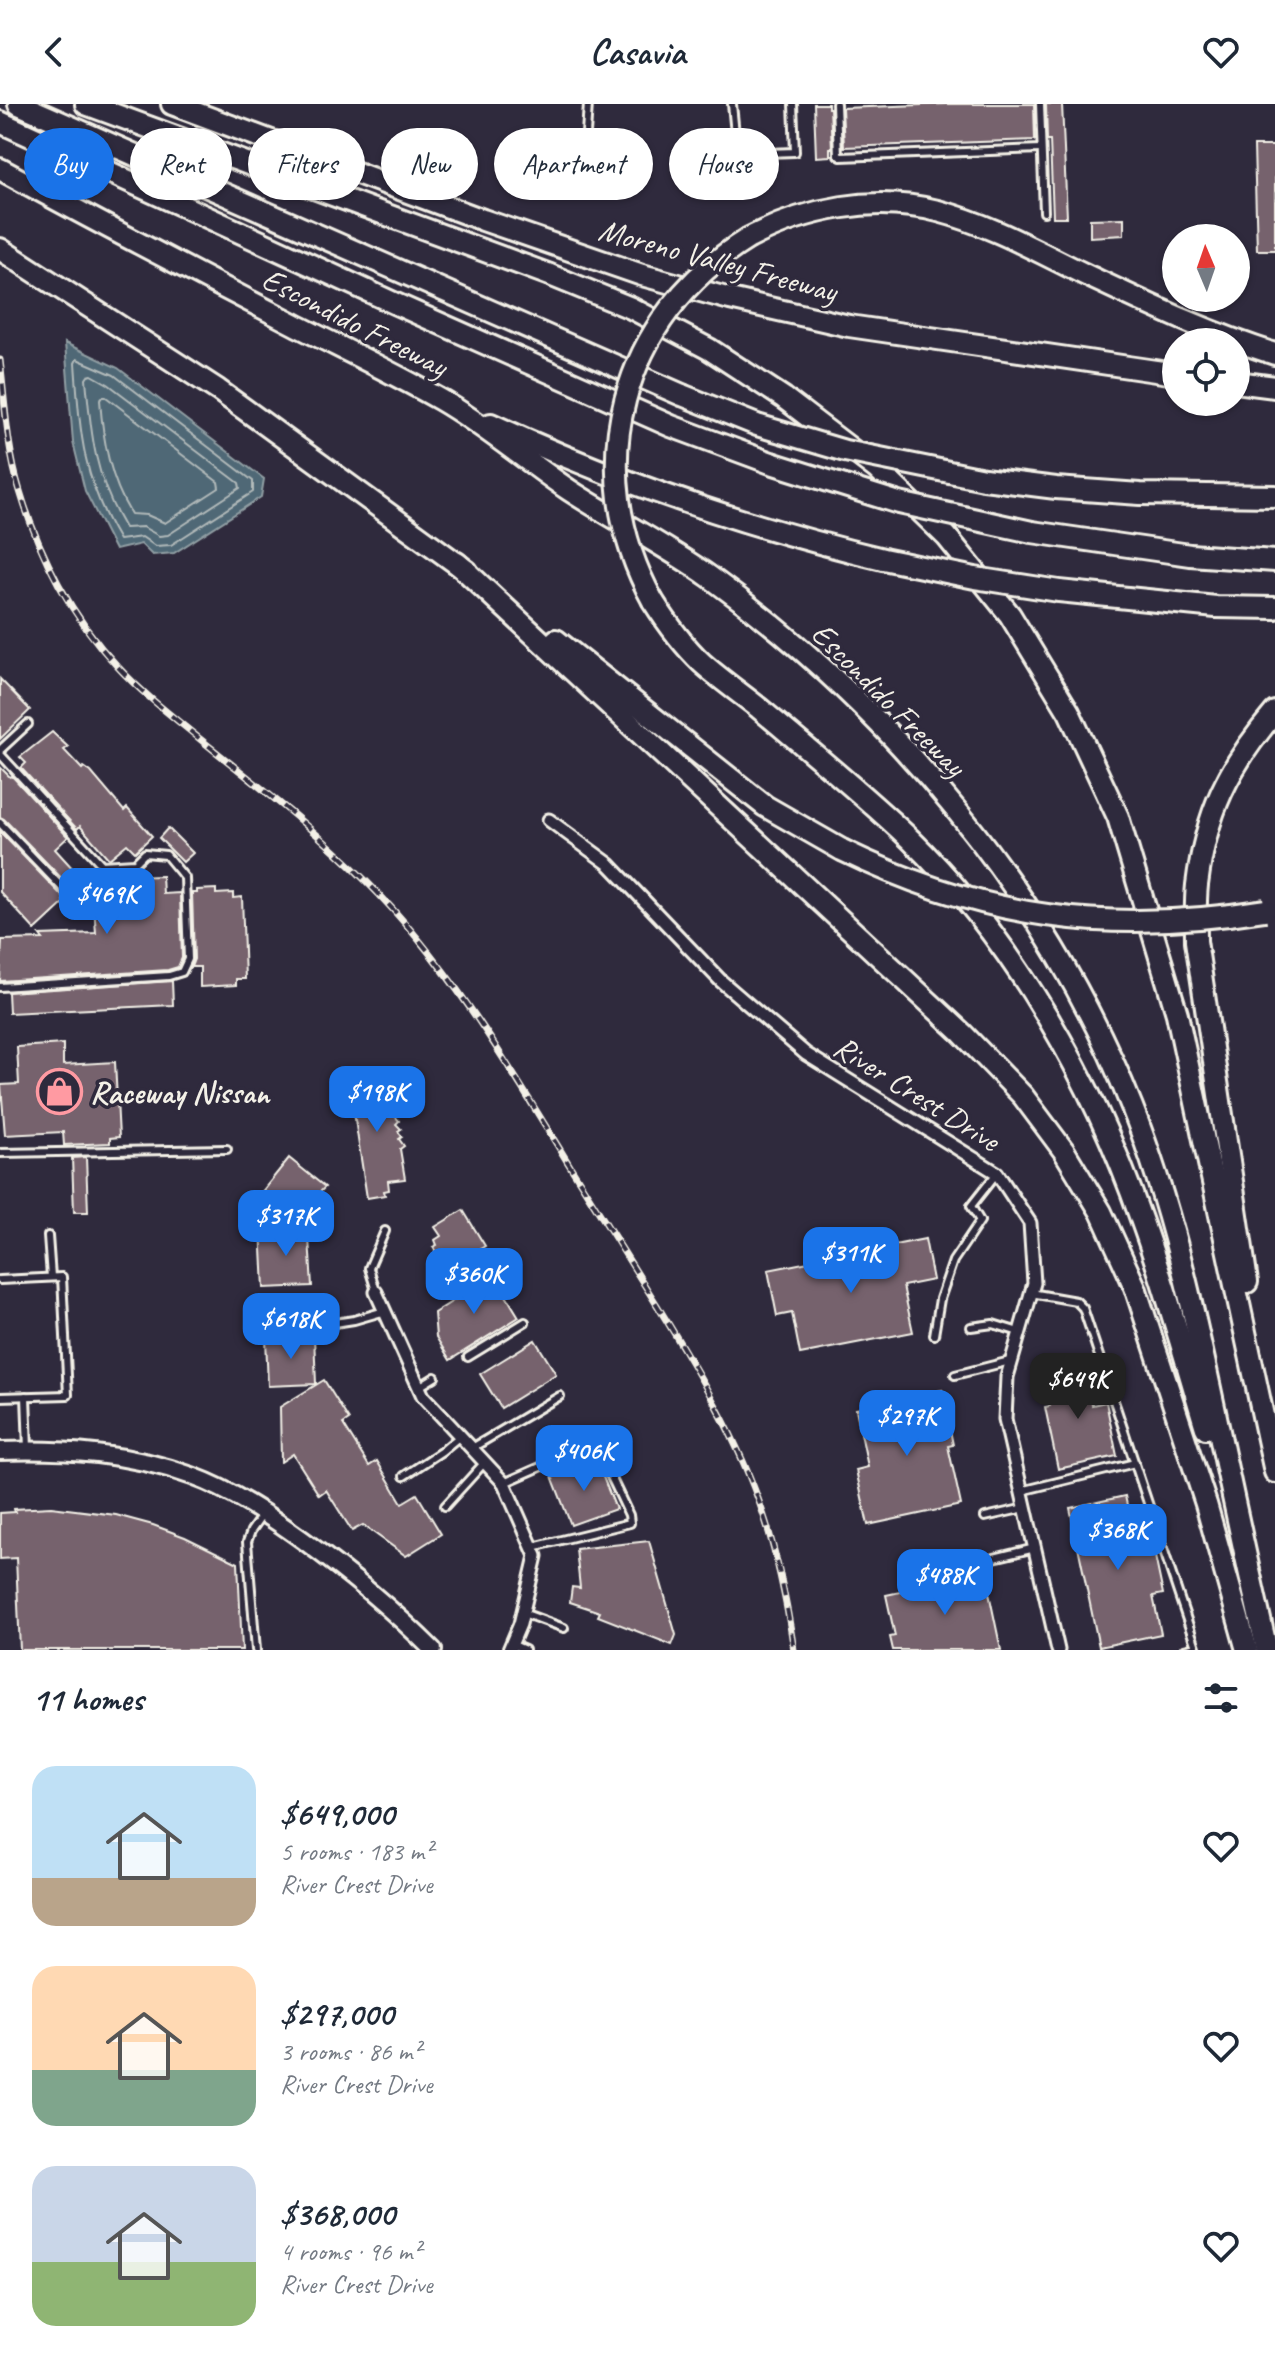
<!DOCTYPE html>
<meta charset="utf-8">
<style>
:root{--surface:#fff;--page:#f6f6f7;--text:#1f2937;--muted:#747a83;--accent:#1a73e8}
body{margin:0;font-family:Caveat,sans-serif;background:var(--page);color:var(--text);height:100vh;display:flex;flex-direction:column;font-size:30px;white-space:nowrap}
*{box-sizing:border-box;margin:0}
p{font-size:26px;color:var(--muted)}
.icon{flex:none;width:44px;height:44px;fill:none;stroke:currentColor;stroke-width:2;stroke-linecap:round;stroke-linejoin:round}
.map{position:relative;height:1546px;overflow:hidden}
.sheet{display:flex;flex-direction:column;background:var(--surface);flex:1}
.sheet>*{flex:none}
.hud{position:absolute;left:24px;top:24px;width:800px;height:72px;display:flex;gap:16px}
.needle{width:52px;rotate:358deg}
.controls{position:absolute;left:1162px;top:120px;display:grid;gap:16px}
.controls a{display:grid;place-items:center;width:88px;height:88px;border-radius:50%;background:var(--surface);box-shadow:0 2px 6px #0004;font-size:40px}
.price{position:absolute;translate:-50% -68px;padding:0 18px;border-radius:16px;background:var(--accent);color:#fff;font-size:26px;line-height:52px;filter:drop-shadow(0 2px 4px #0008)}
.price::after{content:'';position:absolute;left:50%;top:48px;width:24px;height:18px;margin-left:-12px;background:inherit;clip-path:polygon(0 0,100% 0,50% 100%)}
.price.selected{background:#222;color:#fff}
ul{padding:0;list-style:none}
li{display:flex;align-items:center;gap:24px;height:200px;padding:0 32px}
li span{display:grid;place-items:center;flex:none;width:224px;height:160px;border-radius:24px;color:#555}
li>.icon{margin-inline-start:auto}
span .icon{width:96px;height:96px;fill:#fffc;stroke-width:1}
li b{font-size:34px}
h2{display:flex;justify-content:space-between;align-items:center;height:96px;padding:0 32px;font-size:34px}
.pill{padding:0 28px;border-radius:36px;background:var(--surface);box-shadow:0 2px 6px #0004;font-size:28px;line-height:72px}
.pill.selected{background:var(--accent);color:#fff}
header{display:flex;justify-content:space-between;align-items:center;height:104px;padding:0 32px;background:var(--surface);font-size:36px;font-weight:700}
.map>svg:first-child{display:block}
.water{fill:#4f6876;stroke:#919fa4;stroke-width:2}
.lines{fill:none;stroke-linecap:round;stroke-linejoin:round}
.shore{stroke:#b2baba;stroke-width:2}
.building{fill:#76626d;stroke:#f4f1e8;stroke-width:2}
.lane-casing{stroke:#f4f1e8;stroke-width:12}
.street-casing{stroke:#f4f1e8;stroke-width:17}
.secondary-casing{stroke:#f4f1e8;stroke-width:22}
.highway-casing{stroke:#f4f1e8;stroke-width:26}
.lane{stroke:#2f2a3d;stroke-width:6}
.street{stroke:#2f2a3d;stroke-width:11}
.secondary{stroke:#2f2a3d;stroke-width:16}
.highway{stroke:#2f2a3d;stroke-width:20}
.rail-casing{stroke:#f4f1e8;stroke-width:7}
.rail{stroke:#2f2a3d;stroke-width:4;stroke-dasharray:12;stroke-linecap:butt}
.highway-bridge-casing{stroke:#f4f1e8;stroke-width:26;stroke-linecap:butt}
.highway-bridge{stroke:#2f2a3d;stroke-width:20}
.labels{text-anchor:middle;stroke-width:7;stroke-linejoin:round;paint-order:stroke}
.street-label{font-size:32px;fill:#f4f1e8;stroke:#2f2a3d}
.poi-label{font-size:32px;font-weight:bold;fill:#f4f1e8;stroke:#2f2a3d;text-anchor:start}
</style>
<header><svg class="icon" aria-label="back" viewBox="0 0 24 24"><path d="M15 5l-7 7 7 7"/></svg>Casavia<svg class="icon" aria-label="heart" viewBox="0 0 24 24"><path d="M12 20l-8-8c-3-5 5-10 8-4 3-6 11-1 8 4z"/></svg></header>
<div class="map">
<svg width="1275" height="1546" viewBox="0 0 1275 1546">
<rect width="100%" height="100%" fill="#2f2a3d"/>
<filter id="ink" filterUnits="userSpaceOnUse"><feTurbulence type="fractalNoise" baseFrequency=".0125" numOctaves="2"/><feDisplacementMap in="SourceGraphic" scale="16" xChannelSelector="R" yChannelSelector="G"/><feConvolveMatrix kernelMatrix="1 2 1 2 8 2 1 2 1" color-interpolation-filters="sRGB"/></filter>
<g filter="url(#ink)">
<!-- water -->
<path class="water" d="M65,239L118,264L264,375L261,393L174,449L152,451L141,440L115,446L85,387L73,338Z"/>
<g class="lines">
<!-- shore -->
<g class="shore">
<path d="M77,255L114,271L253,377V388L171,441L155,442L142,433L119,436C82,374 80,328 75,259Z"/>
<path d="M88,272L92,271L108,280L239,379L240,384L168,431L159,432L143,423L125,424C95,374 91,332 86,275Z"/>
<path d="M102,293H106L218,378L219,384L165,419L147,411L131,410C110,375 103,337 100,296Z"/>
</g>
</g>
<!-- building -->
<g class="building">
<path d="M814,0H828V4H830L832,44H830V52L816,53Z"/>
<path d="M948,0H1034L1035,36L844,43L842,4Z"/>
<path d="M1046,0H1062L1067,113H1053L1050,36H1047Z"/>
<path d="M1254,42H1275V146H1257Z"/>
<path d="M1124,114V131L1090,133V115Z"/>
<path d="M0,575L30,606L0,635Z"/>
<path d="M52,628L68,643L64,646L82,665L84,663L91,668L124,707L127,704L152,732L135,748L127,740L109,755L80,722L77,725L21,664L26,659L20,653Z"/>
<path d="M0,663L10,673L12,672L68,733L55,745L85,778L74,787L4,715L0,713Z"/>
<path d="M168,724L193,749L183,758L159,734Z"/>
<path d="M0,728L65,795L63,797L64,799L35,826L0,788Z"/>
<path d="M162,772L163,790L180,789L182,854L178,863L168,866L0,877L2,836L43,835L40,831L96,829L92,774Z"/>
<path d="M216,785V790L233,789V794L242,793L245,875H236V881L200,883V863H191L194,855L192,789H197V786Z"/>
<path d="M172,877L173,901L9,909L8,888Z"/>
<path d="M63,940V961L115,958L119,1033L110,1034V1039L64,1041L63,1028L5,1031L1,981L19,980L17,943Z"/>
<path d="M367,974V976L372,975V977H389L392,989L396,994L393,996L397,1002L394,1004L398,1009L395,1012L399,1017L396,1020L401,1025L398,1027L402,1033L399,1035L404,1042L400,1045L405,1075L388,1077L389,1086L384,1087L385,1091L367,1094L349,976Z"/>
<path d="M86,1053L88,1108H74L72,1054Z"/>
<path d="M289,1054L325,1083L304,1104L305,1108L296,1119L260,1090Z"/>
<path d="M463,1106L485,1142L446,1166L433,1143L437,1141L435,1136L441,1132L435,1123Z"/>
<path d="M297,1124L309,1134L312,1182L264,1184L261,1125Z"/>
<path d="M925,1135L933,1176L903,1182L913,1228L800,1250L792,1209L777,1212L768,1166Z"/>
<path d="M499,1168L510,1187L505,1190L519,1213L450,1256L436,1233L434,1209Z"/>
<path d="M314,1232L316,1280L268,1282L266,1234Z"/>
<path d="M535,1236L556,1270L501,1304L480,1270Z"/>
<path d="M1084,1260L1092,1301L1106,1298L1117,1352L1058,1365L1045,1303L1050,1302L1047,1286L1055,1284L1051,1267Z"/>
<path d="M324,1276L349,1316L343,1320L369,1362L377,1357L402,1399L417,1390L441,1430L406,1452L363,1421L352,1427L326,1386L319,1391L293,1350L281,1358L280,1303Z"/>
<path d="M942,1286L953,1341L948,1342L961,1401L868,1421L856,1366L868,1363L856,1305Z"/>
<path d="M596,1356L616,1405L571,1421L552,1372Z"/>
<path d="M1125,1392L1133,1428L1149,1424L1163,1490L1153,1492L1161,1530L1099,1543L1070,1404Z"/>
<path d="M51,1403L116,1411L153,1421L185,1433L238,1459L242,1546H20L16,1454L0,1455V1409L15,1408L14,1405Z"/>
<path d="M649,1437L676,1531L672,1541L598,1512L600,1508L570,1498L572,1483L580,1484L576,1445Z"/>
<path d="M985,1470L1001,1546H893L890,1533L895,1532L886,1491Z"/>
</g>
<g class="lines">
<defs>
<g id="lane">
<path d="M732,0L737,50L795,48L793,0"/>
<path d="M836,0L838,51L841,53L1041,45"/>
<path d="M1040,0L1044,108"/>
<path d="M584,59L588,0"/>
<path d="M0,646L28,620"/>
<path d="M0,650L102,761L135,759L145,749L166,751L185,774L188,855L182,868L169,872L0,883"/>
<path d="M0,719L70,792"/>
<path d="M0,1049L227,1045"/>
<path d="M48,1132L51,1173"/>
<path d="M0,1176L62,1173L68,1291L0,1293"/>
<path d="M376,1187L369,1164L385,1127"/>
<path d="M1031,1189L1076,1197L1083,1204L1196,1543L1184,1546"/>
<path d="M288,1206L313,1205L328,1220L354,1216L385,1207"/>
<path d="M971,1223L993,1220L1019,1228"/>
<path d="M934,1231L940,1195L953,1157L980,1117L971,1102L997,1069"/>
<path d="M468,1253L525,1218"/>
<path d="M955,1271L1010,1257"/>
<path d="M419,1283L435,1273"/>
<path d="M26,1292L28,1345"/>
<path d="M472,1344L560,1292"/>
<path d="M404,1372L442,1347L460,1332"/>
<path d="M504,1379L563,1353L596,1341L629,1411L630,1419L533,1443"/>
<path d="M1021,1387L1135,1359"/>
<path d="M445,1402L485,1358"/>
<path d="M985,1413L1025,1404"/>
<path d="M994,1454L1035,1444"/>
<path d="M523,1509L564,1524"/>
<path d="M511,1540L525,1546"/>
<path d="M256,1546L247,1438L251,1427L263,1410"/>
</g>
<g id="street">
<path d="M549,716L609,760L721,877L806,950L997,1069L1030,1119L1034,1179L1007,1273L1005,1315L1058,1546"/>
<path d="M376,1188L423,1292L504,1379L536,1452L520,1520L509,1546"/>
</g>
<path id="secondary" d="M0,1347C65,1345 130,1349 192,1372C233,1387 268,1411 303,1436C350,1470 392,1505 433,1546"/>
<g id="highway">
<path d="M19,0L682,291"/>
<path d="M86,0L550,171L631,204L709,245L784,294L877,365L947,433L1010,511L1069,608L1118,713L1177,910L1275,1368"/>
<path d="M172,0L483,116L642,171L730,195L849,222L1176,270"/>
<path d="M0,18L396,200L671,322L771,359"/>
<path d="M0,65C97,118 195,169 294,220C343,245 394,269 441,296C486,322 526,357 569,386C615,416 665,441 710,473C893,606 1048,791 1132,1003C1171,1102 1192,1199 1214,1303C1231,1384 1248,1465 1267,1546"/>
<path d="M749,134C807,104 874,91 938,107C989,120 1037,147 1084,170C1148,200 1208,229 1275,250"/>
<path d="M0,145L218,286L467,467"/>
<path d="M1236,278L1275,283"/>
<path d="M491,320C617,378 748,423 883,455"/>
<path d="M984,375L1056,384L1140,390L1275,392"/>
<path d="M1032,428L1190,451L1275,457"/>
<path d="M457,459L962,929L1023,992L1064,1047L1101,1108L1135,1183L1206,1400L1247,1546"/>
<path d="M1059,487L1216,503L1275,504"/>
<path d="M653,497C667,519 683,541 702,559C720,575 740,589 759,604C810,647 862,689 910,735C1014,836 1094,979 1141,1115C1166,1184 1185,1254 1206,1324"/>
<path d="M556,536L765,702L842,746"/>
<path d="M1247,1178L1196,837C1196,818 1195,799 1197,781C1206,708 1228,663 1275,608"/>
</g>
</defs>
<!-- lane casing -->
<use href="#lane" class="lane-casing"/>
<!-- street casing -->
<use href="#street" class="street-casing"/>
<!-- secondary casing -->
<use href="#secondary" class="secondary-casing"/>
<!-- highway casing -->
<use href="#highway" class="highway-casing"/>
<!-- lane -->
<use href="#lane" class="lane"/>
<!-- street -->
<use href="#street" class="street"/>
<!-- secondary -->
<use href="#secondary" class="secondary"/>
<!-- highway -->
<use href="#highway" class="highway"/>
<defs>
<path id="rail" d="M0,256C5,299 7,345 20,387C39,451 72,514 118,563C143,590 172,612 200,635C256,680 315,725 366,777C449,860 509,962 570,1062C599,1108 628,1155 657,1201C698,1268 738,1334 763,1409C778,1454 787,1500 794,1546"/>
</defs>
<!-- rail casing -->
<use href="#rail" class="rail-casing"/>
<!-- rail -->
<use href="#rail" class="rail"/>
<defs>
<g id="highway-bridge">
<path d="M682,291L757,321L845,347L984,375"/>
<path d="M771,359L899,399L1032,428"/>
<path d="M883,455L975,474L1059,487"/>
<path d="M653,497C580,365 620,213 749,134"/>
<path d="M842,746C984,815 1110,831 1265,806"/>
</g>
</defs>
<!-- highway-bridge casing -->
<use href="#highway-bridge" class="highway-bridge-casing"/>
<!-- highway-bridge -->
<use href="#highway-bridge" class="highway-bridge"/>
</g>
</g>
<!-- icons -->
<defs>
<symbol id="shop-ring" viewBox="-11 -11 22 22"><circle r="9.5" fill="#2f2a3d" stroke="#ff9aa2" stroke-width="1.5"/><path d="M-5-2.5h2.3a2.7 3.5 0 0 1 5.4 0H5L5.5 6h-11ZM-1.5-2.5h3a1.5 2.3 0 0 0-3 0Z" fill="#ff9aa2"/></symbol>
</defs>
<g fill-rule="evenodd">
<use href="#shop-ring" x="34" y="962" width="51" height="51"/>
</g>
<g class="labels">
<!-- street labels -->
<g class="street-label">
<text transform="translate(718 156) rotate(15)" y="11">Moreno Valley Freeway</text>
<text transform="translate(355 218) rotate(27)" y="11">Escondido Freeway</text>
<text transform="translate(889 595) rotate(45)" y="11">Escondido Freeway</text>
<text transform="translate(917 989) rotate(32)" y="11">River Crest Drive</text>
</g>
<!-- poi labels -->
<g class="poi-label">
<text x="90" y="999">Raceway Nissan</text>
</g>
</g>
</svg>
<div class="controls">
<a><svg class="needle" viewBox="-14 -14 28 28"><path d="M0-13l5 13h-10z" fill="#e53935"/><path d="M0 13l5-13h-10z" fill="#747a83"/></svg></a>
<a><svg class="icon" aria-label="locate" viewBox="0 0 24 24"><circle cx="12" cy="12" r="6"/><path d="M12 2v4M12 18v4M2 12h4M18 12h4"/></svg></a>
</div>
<b class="price" style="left:107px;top:832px">$469K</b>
<b class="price" style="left:377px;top:1030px">$198K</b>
<b class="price" style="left:286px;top:1154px">$317K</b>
<b class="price" style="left:851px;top:1191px">$311K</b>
<b class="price" style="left:474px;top:1212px">$360K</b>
<b class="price" style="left:291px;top:1257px">$618K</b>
<b class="price selected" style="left:1078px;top:1317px">$649K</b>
<b class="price" style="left:907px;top:1354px">$297K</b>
<b class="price" style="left:584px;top:1389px">$406K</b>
<b class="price" style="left:1118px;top:1468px">$368K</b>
<b class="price" style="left:945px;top:1513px">$488K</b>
<div class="hud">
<a class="pill selected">Buy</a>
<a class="pill">Rent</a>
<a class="pill">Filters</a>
<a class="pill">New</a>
<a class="pill">Apartment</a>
<a class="pill">House</a>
</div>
</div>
<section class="sheet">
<h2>11 homes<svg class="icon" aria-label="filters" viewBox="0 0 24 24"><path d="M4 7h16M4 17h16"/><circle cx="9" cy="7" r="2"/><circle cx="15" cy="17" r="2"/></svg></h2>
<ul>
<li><span style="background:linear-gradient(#bfe0f5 70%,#b9a48a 0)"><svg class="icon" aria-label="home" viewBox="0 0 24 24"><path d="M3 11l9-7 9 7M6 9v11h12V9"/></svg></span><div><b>$649,000</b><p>5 rooms · 183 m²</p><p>River Crest Drive</p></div><svg class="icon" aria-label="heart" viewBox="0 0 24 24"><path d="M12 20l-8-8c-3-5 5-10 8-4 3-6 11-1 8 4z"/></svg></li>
<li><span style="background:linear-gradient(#ffd9b3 65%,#7fa58c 0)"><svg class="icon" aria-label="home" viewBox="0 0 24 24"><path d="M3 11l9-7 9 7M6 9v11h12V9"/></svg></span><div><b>$297,000</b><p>3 rooms · 86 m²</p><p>River Crest Drive</p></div><svg class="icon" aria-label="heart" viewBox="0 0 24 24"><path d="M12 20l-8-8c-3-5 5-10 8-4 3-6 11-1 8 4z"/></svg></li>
<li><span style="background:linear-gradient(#c9d6e8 60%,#8fb573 0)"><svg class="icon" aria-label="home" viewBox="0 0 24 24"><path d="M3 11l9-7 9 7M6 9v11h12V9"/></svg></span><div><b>$368,000</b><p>4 rooms · 96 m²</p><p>River Crest Drive</p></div><svg class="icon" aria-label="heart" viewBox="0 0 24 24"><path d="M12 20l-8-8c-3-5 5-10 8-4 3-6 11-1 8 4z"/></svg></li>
</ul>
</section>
